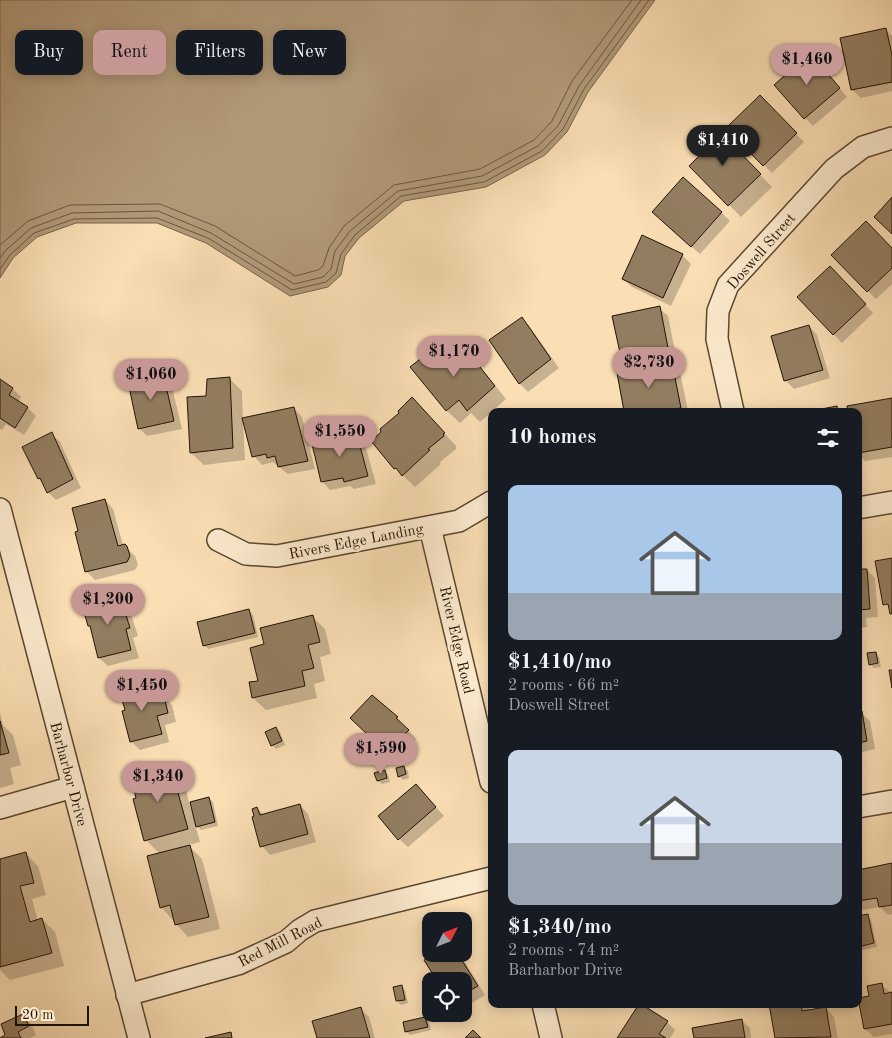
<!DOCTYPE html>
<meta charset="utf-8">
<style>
:root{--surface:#171b24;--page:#242831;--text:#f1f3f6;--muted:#9ea1a6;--accent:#c59692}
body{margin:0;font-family:"Old Standard TT",serif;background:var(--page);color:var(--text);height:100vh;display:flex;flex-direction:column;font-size:19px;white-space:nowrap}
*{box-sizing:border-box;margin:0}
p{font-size:16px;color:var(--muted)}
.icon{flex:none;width:28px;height:28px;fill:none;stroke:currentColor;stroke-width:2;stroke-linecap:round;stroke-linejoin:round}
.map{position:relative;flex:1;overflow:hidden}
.drawer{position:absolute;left:488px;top:408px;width:374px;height:600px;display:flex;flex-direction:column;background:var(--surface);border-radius:10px;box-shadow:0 2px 12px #0003}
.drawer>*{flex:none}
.hud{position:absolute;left:15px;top:30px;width:398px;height:45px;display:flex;gap:10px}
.needle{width:32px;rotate:48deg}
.fabs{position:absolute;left:422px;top:912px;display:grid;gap:10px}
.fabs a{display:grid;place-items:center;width:50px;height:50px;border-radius:10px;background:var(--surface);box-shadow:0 2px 12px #0003;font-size:25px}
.scale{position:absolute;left:15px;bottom:12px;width:74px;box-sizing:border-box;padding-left:5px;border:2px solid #231304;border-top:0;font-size:14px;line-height:18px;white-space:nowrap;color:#231304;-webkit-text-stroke:4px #fceace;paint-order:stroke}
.price{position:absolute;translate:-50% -42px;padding:0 11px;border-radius:18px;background:var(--accent);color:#111;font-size:16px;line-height:32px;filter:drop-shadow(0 1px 2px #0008)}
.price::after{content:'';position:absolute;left:50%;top:30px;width:15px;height:11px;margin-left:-8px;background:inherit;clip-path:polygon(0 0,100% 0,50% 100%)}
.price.current{background:#222;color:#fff}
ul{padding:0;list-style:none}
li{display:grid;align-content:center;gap:10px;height:265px;padding:0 20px}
li span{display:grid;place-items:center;height:155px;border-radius:10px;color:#555}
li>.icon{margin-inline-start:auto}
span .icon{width:90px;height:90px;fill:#fffc;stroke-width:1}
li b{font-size:21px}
h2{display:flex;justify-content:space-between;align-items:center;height:60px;padding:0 20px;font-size:21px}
.tag{padding:0 18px;border-radius:10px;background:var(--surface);box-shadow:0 2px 12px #0003;font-size:18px;line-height:45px}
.tag.current{background:var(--accent);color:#111}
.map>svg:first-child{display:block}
.water{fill:#b19978;stroke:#78634a}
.shadow{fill:#0003}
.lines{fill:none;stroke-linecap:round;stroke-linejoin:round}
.shore{stroke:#6a563e;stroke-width:1}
.building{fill:#937d60;stroke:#231304}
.street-casing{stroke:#594630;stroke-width:24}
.street{stroke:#fceace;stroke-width:21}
.labels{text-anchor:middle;stroke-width:5;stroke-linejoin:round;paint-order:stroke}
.street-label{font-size:15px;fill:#231304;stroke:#fceace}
</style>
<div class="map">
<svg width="892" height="1038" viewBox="0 0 892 1038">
<rect width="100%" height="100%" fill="#fadeb4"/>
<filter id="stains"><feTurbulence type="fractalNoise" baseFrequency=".004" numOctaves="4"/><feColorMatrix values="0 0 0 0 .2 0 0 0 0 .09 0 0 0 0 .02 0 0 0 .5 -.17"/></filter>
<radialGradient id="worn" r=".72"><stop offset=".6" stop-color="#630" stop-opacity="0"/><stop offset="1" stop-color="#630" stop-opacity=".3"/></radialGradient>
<!-- water -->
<path class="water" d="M0,0H655L588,92L567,132L545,155L486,187L404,201L359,238L345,256L341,275L328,287L290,296L206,243L157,223H76L37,237L13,258L0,278Z"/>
<!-- shadow -->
<g class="shadow">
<path d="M886,30L892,36V91L861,98L852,90Z"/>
<path d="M819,63L847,97L813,126L805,118Z"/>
<path d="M760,97L804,142L772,173L728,128Z"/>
<path d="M713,127L772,187L741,217L691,166L706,151Z"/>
<path d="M721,212L730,221L700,254L662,221Z"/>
<path d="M642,237L682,255L691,264L671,306L632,287L623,279Z"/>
<path d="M892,249V284L876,299L833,255Z"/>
<path d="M839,276L873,313L842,343L799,297Z"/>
<path d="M659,308L668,316L677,361L670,362L680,372L688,411H626L619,374L632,371L623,362Z"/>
<path d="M522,319L530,327L559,368L528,392L520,384L491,340Z"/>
<path d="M809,326L817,335L830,378L794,389L785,380Z"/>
<path d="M461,345L473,358L506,399L480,422L471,413L460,423L447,411L412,368L438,364Z"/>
<path d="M163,374L171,383L182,429L147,436L139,428Z"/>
<path d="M229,378L242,391L243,419L294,408L302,417L315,469L288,474L273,462L262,465L254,456L243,421L245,460L204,465L191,453L207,397Z"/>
<path d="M0,381L13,389L21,397L18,402L28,408L36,416L24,435L6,424L2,430L0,429Z"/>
<path d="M892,399V457L865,461L858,454V411H850L849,407Z"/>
<path d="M424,411L456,446V449L440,462L441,464L415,487L395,468L383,432Z"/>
<path d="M356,433L364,441L376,484L354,489L350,486L330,490L322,481Z"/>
<path d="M51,434L60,442L81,488L56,500L48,492L43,483L39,478Z"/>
<path d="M105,500L113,509L123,545L135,556L138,565L135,570L95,580L87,572L76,532H80Z"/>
<path d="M867,570L875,578L878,617L866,618L867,627L858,628V571Z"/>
<path d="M120,597L128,605L138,636L133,638L139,658L108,666L99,658L92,629L89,626Z"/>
<path d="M249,611L253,615L258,637L208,649L204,645Z"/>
<path d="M313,617L325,629L331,654L320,657L325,681L314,684L317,698L266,710L253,698L250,683L260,682L266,645Z"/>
<path d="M876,653L879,657L881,667L874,668L870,664Z"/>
<path d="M146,683L155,691L157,699L163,697L172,705L176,722L165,725L169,742L140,750L131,741L127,711Z"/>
<path d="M372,697L397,718L416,739L396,760L360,727Z"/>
<path d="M0,713L3,725L13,735L21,765L10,768L14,784L0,788Z"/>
<path d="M861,713L870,721L875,749L858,753V714Z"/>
<path d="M276,728L280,732L285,745L276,749L272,745Z"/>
<path d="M170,766L183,778L191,810L209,798L213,802L218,826L201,830L195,824L200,842L188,845L202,859L220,929L188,937L161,907L160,854L146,840Z"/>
<path d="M404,767L408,771L409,778L403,780L399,776Z"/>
<path d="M385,771L388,775L390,782L382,784L378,781Z"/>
<path d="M416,786L444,816L408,847L399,839Z"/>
<path d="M300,805L308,814L316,842L270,855L262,846L255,817L257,808L264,815Z"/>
<path d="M26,854L38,866L46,895L32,899L38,921L42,919L55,932L64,966L10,980L0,970V861Z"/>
<path d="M892,865V914L888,915L880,907L863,910L858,904V871Z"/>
<path d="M867,916L871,920L877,947L858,951V918Z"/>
<path d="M436,954H460L485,995L464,1008V981H439L426,960Z"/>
<path d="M881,985L892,993V1034L874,1037L865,1029L870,997Z"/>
<path d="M401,986L405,990L408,1003L401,1005L397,1001Z"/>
<path d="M771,1004H808L809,1011L826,1008L834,1017L838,1038H776Z"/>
<path d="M361,1009L369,1017L375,1038H318Z"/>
<path d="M23,1015L31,1024L36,1035L30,1038H2L7,1036Z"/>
<path d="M425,1018L429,1022L431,1030L410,1035L406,1031Z"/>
<path d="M741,1020L750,1028L751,1038H695Z"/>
<path d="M667,1022L675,1030L670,1038H618Z"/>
</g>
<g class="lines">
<!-- shore -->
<g class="shore">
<path d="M0,245L28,221L70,205L160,204L215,226L295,276L318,270L323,266L329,248L344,226L394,185L480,169L534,140L552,121L572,81L632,0"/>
<path d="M0,258L6,250L31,228L72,213L158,211L211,233L294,284L323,277L331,269L335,251L350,231L398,191L482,176L538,146L558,126L579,86L641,0"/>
<path d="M0,269L10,255L34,233L74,219L157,218L208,238L292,290L326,282L336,273L341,254L355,235L401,196L484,182L542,151L563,129L584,89L649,0"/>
</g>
</g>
<!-- building -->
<g class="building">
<path d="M886,28L892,55V82L851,90L840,38Z"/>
<path d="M810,53L840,88L804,119L774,85Z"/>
<path d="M760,95L797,133L763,166L726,128Z"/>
<path d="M713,125L761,174L728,206L689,166L704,151L696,142Z"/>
<path d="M683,177L722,212L691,247L652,212Z"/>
<path d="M892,197V234L874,217Z"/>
<path d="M866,221L892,248V268L867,292L831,255Z"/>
<path d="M642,235L683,254L663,298L622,279Z"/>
<path d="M830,266L866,304L833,335L797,297Z"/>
<path d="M660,306L669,353L622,362L612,316Z"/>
<path d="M522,317L551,359L519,384L489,340Z"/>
<path d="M809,325L823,370L784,381L771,336Z"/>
<path d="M461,343L495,386L467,411L459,400L446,411L410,367L428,353L437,363Z"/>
<path d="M672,363L681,408L661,411H624L617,373Z"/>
<path d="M163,373L174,421L138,429L128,382Z"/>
<path d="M230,377L233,448L190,453L187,397L206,396L207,379Z"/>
<path d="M0,379L13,388L9,395L28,407L15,428L0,418Z"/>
<path d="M412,397L445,433L443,434L444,436L428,449L430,450L402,476L396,468L394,469L371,441L381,432L380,429L399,413L398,411Z"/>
<path d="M892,398V447L858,453V411H848L847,406Z"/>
<path d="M837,406L838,411H811Z"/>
<path d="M294,407L308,461L278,467L275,456L267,458L266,454L252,457L242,418Z"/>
<path d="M356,431L368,476L344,482L343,478L321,482L312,444Z"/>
<path d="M52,432L73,479L47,493L40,478L38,479L22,447Z"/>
<path d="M105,499L118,546L125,544L127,546L130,556L127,562L85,572L75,532L78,531L72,508Z"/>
<path d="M892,558V614H890L888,604L883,605L875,561Z"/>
<path d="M858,569H867L870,609L859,610L860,619H858Z"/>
<path d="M120,596L130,628L126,629L131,650L98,658L90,626H88L82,605Z"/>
<path d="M249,609L255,633L203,646L197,622Z"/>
<path d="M313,615L320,642L308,645L314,668L302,671L305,686L252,698L249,682L258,681L250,648L264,644L260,628Z"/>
<path d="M876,652L878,663L869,665L867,653Z"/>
<path d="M889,670H892V688Z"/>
<path d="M147,681L151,699L164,696L168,713L157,716L162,734L130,742L122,711L125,710L119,689Z"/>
<path d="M372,695L398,717L396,718L409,730L387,753L350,718Z"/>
<path d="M862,711L867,741L858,743V712Z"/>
<path d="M0,721L9,753L0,755Z"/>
<path d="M276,727L282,741L271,746L265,732Z"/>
<path d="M170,764L188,829L144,841L133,799L136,798L130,775Z"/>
<path d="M404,766L406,774L398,777L396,768Z"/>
<path d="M385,770L387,778L377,781L374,773Z"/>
<path d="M416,784L436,807L398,840L378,816Z"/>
<path d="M209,797L215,822L196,827L190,802Z"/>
<path d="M300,804L308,834L260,847L252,817L254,816L252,809L257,807L260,815Z"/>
<path d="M190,845L209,917L175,925L170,905L160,908L147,856Z"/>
<path d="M26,852L34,883L20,886L30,922L42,918L52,953L0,967V859Z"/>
<path d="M892,863V905L879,907L877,898L858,901V870Z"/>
<path d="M868,914L874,943L858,947V916Z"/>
<path d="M434,954H458L478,986L464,994V981H437L424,960Z"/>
<path d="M882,983L884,994L892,992V1024L864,1029L858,998L869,996L867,986Z"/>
<path d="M402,985L405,1000L396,1001L393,987Z"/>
<path d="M639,1004H641L668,1021L659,1034L666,1038H617Z"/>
<path d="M769,1004H801L802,1011L826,1007L831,1037L775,1038Z"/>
<path d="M361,1007L370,1038H317L312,1021Z"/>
<path d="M23,1014L29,1026L18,1032L21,1038H0L5,1035L1,1024Z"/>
<path d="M425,1017L428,1027L405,1032L403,1022Z"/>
<path d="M742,1019L745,1038H694L692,1028Z"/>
<path d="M473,1030L481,1038H465Z"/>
<path d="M231,1032L232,1038H205Z"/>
</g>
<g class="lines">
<defs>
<g id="street">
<path d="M733,411L717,339L718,311L728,285L834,169L863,147L892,138"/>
<path d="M858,508L892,502"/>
<path d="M0,509L139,1038"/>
<path d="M430,527L491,782"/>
<path d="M218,540L246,554L277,556L459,521L491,502"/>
<path d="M858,807L892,801"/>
<path d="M0,808L73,787"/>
<path d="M127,995L238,964L286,942L300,930L315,921L491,878"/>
<path d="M543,1004L551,1038"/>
</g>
</defs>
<!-- street casing -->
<use href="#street" class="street-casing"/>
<!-- street -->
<use href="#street" class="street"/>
</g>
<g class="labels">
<!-- street labels -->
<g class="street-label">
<text transform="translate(761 251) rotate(-49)" y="5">Doswell Street</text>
<text transform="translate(356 541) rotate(-11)" y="5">Rivers Edge Landing</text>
<text transform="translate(457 640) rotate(77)" y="5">River Edge Road</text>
<text transform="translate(69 774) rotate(75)" y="5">Barharbor Drive</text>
<text transform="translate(280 942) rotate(-27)" y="5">Red Mill Road</text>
</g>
</g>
<rect width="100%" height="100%" filter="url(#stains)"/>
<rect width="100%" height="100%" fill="url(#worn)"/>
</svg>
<div class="fabs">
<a><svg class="needle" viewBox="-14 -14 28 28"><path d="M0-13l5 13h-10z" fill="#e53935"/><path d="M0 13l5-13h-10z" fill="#9ea1a6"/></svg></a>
<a><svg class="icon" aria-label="locate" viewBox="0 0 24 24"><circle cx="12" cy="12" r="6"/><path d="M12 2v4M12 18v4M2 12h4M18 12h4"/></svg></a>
</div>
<div class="scale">20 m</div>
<b class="price" style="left:807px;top:86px">$1,460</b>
<b class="price current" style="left:723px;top:167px">$1,410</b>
<b class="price" style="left:454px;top:378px">$1,170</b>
<b class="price" style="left:649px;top:389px">$2,730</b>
<b class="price" style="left:151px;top:401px">$1,060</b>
<b class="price" style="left:340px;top:458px">$1,550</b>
<b class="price" style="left:108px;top:626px">$1,200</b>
<b class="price" style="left:142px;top:712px">$1,450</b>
<b class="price" style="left:381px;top:775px">$1,590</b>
<b class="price" style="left:158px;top:803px">$1,340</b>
<div class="hud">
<a class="tag">Buy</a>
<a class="tag current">Rent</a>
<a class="tag">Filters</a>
<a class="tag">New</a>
</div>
<section class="drawer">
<h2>10 homes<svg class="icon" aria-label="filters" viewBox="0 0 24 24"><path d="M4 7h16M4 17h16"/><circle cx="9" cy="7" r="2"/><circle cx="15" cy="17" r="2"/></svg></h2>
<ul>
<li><span style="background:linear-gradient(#a9c7e8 70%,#9aa5b1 0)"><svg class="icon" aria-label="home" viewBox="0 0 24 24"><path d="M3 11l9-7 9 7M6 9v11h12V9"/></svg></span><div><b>$1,410/mo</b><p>2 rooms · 66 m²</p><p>Doswell Street</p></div></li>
<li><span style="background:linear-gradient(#c9d6e8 60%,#9aa5b1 0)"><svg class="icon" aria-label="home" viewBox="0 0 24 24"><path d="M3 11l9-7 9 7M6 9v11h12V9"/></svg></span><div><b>$1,340/mo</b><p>2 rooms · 74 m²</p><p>Barharbor Drive</p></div></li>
</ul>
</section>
</div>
